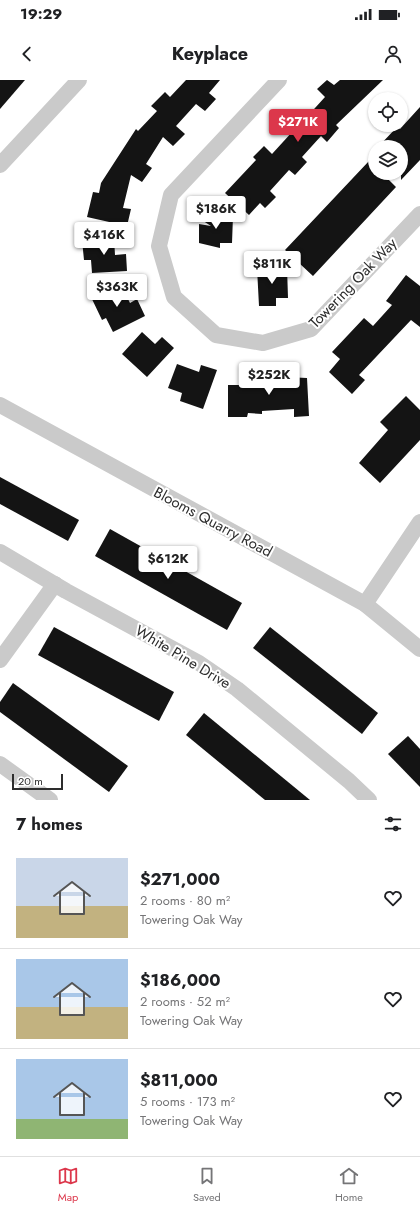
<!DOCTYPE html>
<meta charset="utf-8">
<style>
:root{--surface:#fff;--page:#f2f2f2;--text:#202124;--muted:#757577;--line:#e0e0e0;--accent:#dc374b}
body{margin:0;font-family:Jost,sans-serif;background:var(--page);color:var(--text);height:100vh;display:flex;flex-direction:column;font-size:15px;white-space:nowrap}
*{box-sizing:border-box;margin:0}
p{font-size:13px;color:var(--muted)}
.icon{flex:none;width:22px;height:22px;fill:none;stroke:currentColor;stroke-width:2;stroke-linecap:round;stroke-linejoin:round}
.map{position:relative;height:720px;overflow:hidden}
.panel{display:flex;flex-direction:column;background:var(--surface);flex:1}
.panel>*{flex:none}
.fabs{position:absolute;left:368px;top:12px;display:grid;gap:8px}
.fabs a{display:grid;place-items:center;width:40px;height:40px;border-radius:50%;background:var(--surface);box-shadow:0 1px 3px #0004;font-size:20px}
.scale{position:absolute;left:12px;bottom:10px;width:51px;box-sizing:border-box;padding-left:4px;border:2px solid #2d2d2d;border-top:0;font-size:11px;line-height:14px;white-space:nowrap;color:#2d2d2d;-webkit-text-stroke:3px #fff;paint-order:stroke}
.price{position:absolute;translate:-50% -34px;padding:0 9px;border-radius:4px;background:#fff;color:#222;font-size:13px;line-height:26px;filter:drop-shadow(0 1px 2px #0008)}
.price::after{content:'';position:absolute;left:50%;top:24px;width:12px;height:9px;margin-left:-6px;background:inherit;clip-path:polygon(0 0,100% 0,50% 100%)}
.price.active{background:var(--accent);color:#fff}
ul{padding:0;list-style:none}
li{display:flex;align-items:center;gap:12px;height:100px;padding:0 16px}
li+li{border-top:1px solid var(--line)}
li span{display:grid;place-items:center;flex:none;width:112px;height:80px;border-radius:0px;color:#555}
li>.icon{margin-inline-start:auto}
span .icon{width:48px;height:48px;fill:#fffc;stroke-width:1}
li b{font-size:17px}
h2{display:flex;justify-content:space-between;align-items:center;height:48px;padding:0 16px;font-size:17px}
.status{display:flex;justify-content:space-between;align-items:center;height:28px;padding:0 20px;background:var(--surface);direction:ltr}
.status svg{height:11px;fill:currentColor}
header{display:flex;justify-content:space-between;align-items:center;height:52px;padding:0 16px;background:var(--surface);font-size:18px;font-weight:700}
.tabs{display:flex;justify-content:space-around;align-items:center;height:56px;border-top:1px solid var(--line);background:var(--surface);font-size:11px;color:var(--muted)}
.tabs a{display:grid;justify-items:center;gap:2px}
.tabs .active{color:var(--accent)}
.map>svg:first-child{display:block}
.building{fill:#141414}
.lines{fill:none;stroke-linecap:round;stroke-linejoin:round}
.minor{stroke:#cacaca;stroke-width:16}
.labels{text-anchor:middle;stroke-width:4;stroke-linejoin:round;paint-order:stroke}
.street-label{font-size:15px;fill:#2d2d2d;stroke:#fff}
</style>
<div class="status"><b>19:29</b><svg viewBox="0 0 49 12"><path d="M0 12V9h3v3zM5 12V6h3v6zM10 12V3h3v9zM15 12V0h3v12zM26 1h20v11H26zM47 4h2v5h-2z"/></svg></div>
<header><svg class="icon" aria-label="back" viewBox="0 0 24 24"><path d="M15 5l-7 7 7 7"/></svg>Keyplace<svg class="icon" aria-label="person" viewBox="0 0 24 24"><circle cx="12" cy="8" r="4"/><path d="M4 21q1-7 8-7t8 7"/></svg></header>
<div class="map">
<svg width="420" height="720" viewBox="0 0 420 720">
<rect width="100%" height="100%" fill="#fff"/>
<!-- building -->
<g class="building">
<path d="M0,0H25L0,29Z"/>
<path d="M186,0H220L209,13L216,19L205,31L196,24L176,46L185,54L173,66L163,57L146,84L152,88L142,102L131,95L123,128L131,129L127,146L87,137L93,112L99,113L101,103L136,49L138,51L157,31L151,26L165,12L170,17Z"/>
<path d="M327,0L334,5L340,0H383L336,45L339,48L327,62L321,56L302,77L307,82L295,95L289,90L270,111L276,117L265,128L260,123L249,135L225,113L256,80L253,77L264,66L272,74L293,51L285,44L297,31L305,39L325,17L317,9Z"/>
<path d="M420,27V80L401,100V67H378L397,47L400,49Z"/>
<path d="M369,81L375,87V93H382L396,107L313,196L285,170Z"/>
<path d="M194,135L233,136L232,163H220V168L199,163V144L211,146Z"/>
<path d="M114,158L115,175L126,174L127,191L92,193L91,180H84L82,160Z"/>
<path d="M287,187L288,218H276V226H259L257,188Z"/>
<path d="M406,195L420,206V247L411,240L359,295L365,300L352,314L329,292L340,279L332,272L364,238L373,246L392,225L386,221Z"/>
<path d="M120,203L130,223L137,219L145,236L113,252L106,238L102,240L91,217Z"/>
<path d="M142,252L155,264L162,257L174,268L147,297L122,274Z"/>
<path d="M177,284L199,292L201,285L217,290L203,329L180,321L182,313L168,308Z"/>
<path d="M245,295L307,298L309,336L294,337V329L262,331V334L248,333L247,337H228V305H245Z"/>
<path d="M406,316L420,330V360L380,403L359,383L388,350L380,342Z"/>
<path d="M0,397L79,440L68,461L0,424Z"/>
<path d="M110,449L242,523L227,550L95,476Z"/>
<path d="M54,547L174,612L159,641L38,575Z"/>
<path d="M270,547L378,633L362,654L253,568Z"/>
<path d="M13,603L128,686L109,712L0,632V622Z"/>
<path d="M204,633L310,720H265L186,655Z"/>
<path d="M408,656L420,669V707L388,674Z"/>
</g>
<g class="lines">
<!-- minor -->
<g class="minor">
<path d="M279,0L171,115L159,166L174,217L216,255L263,263L311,249L420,134"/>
<path d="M0,85L79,0"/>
<path d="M0,325L365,524L420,569"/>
<path d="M0,472L66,511L199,583L237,609L349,701L369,720"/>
<path d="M365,524L420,442"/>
<path d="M0,580L55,504"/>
<path d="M0,684L50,720"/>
</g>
</g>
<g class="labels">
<!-- street labels -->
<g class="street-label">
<text transform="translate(353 203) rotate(-46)" y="5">Towering Oak Way</text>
<text transform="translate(213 442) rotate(28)" y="5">Blooms Quarry Road</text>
<text transform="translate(183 577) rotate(31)" y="5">White Pine Drive</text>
</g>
</g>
</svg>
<div class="fabs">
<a><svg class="icon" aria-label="locate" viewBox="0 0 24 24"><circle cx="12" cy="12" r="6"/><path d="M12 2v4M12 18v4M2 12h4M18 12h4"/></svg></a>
<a><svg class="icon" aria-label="layers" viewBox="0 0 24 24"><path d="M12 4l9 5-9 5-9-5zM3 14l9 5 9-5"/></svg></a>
</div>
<div class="scale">20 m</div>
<b class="price active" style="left:298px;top:63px">$271K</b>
<b class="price" style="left:216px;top:150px">$186K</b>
<b class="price" style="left:104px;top:176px">$416K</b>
<b class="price" style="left:272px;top:205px">$811K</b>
<b class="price" style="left:117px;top:228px">$363K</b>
<b class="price" style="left:269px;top:316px">$252K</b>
<b class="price" style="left:168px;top:500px">$612K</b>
</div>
<section class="panel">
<h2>7 homes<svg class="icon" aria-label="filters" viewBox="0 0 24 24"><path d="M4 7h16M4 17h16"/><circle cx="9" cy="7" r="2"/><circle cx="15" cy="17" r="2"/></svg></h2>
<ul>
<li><span style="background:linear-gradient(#c9d6e8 60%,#c2b280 0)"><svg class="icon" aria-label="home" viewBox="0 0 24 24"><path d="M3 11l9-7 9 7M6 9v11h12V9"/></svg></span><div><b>$271,000</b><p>2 rooms · 80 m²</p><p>Towering Oak Way</p></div><svg class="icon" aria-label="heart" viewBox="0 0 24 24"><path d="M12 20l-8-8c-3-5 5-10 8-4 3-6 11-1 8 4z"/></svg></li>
<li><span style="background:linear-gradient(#a9c7e8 60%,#c2b280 0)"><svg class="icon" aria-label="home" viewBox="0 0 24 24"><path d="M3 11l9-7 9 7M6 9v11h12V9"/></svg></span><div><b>$186,000</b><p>2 rooms · 52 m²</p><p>Towering Oak Way</p></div><svg class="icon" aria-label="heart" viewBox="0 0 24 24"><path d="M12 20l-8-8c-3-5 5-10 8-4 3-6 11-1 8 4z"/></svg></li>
<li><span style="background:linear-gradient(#a9c7e8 75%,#8fb573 0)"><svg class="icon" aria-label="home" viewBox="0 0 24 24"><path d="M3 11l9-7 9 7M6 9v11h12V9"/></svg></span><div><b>$811,000</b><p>5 rooms · 173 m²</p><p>Towering Oak Way</p></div><svg class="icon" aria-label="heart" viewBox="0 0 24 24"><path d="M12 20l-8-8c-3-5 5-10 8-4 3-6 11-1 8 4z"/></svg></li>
</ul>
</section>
<nav class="tabs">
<a class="active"><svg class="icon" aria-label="map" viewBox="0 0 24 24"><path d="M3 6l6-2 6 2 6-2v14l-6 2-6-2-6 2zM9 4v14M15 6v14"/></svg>Map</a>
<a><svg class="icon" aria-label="saved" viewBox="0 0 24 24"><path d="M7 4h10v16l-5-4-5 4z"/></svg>Saved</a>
<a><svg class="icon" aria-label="home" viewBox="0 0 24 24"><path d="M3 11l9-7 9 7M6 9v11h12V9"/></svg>Home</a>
</nav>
